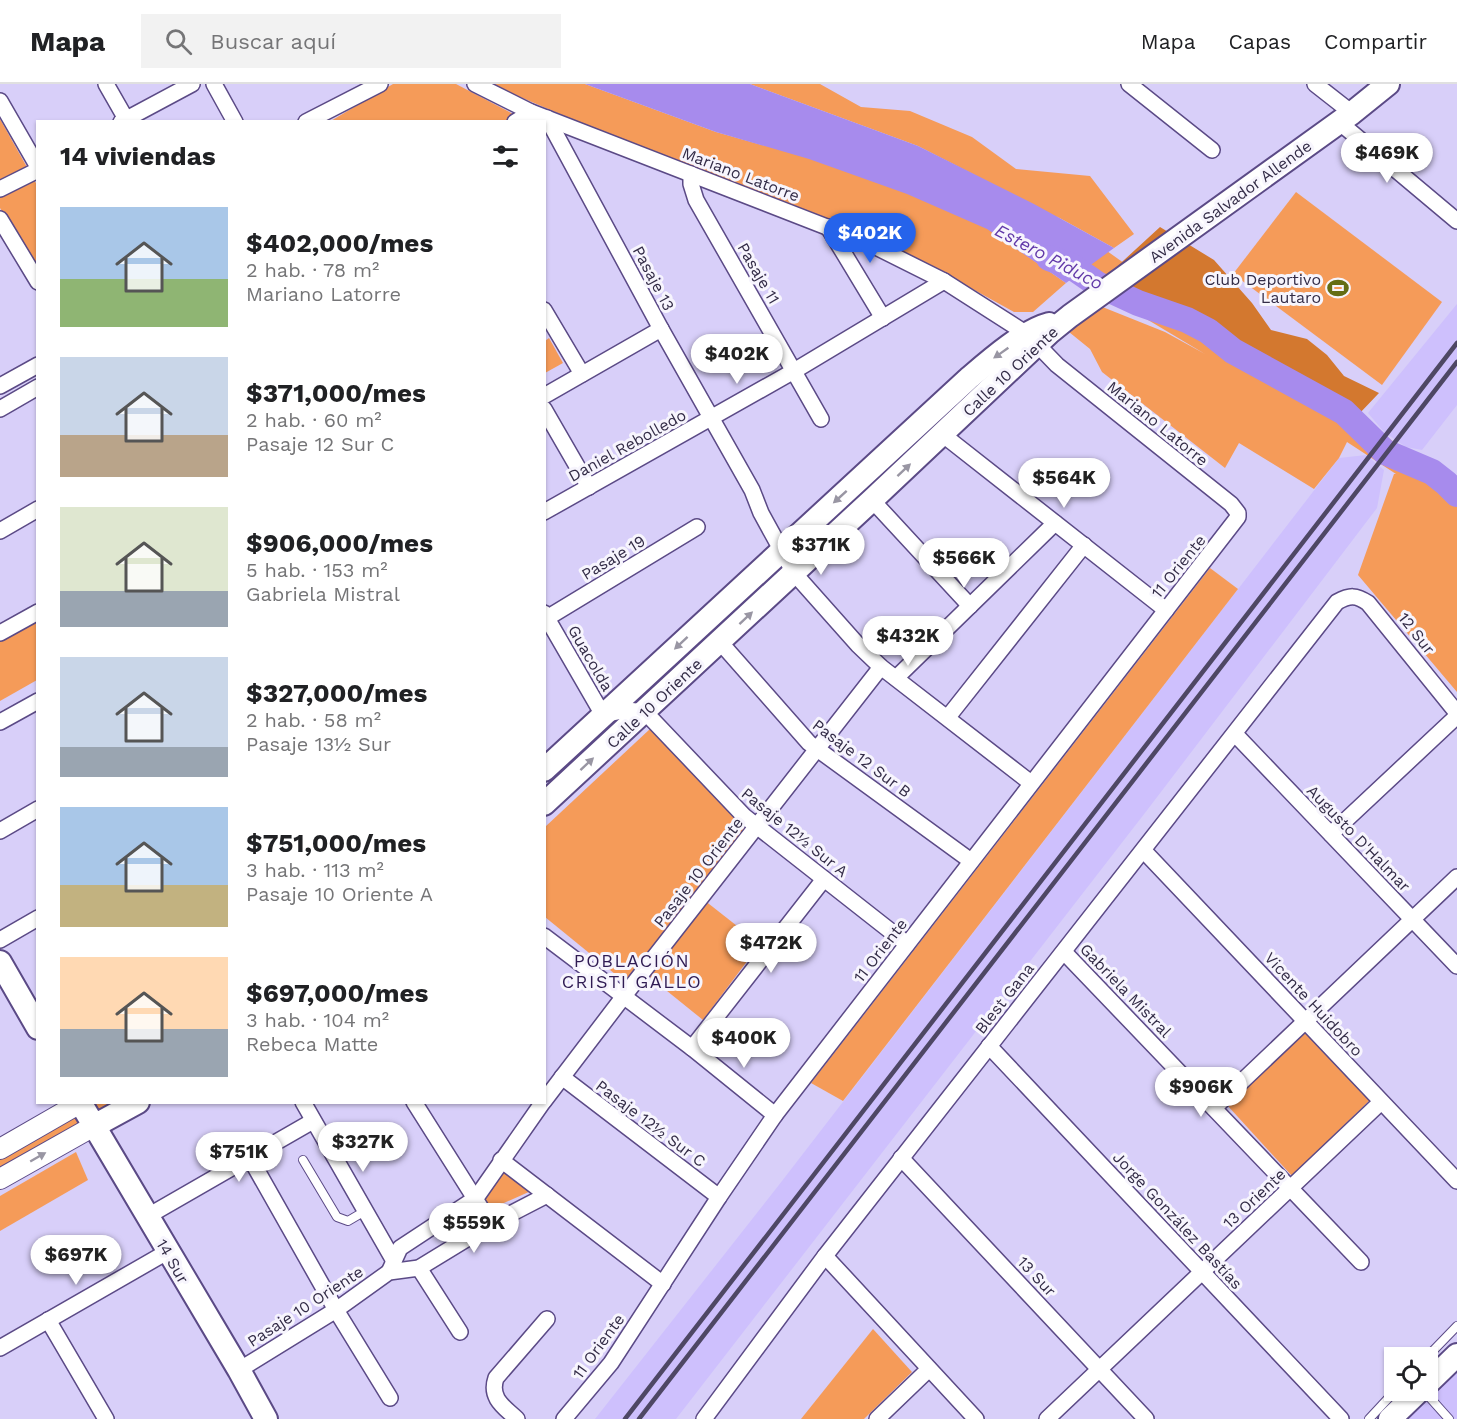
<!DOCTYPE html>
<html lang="es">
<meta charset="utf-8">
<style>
:root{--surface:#fff;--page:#f2f2f2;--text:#202124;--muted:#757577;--line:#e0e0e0;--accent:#2563eb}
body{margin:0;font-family:"Work Sans",sans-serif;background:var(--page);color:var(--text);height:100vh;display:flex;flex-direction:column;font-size:22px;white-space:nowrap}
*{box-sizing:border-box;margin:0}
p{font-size:20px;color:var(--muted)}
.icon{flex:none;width:33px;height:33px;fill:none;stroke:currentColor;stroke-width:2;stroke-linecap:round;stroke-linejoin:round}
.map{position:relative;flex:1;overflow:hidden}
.drawer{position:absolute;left:36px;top:36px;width:510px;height:984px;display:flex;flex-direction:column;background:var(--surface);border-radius:0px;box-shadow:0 2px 4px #0004}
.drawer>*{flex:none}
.buttons{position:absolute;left:1384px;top:1263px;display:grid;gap:12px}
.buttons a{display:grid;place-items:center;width:54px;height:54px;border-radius:0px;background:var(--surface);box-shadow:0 2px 4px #0004;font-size:30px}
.price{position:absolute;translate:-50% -51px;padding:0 14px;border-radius:21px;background:#fff;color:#222;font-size:20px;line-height:39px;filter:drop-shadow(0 2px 3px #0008)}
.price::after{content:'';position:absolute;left:50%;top:36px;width:18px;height:14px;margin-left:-9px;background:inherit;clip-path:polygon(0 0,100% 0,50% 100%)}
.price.active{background:var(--accent);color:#fff}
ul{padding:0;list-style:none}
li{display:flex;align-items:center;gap:18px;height:150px;padding:0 24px}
li span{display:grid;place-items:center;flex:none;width:168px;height:120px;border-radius:0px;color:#555}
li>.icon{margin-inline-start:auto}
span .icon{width:72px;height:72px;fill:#fffc;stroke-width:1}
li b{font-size:26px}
h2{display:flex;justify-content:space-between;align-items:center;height:72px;padding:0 24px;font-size:26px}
header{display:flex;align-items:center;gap:36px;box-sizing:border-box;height:84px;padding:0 30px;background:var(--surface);border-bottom:2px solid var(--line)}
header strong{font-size:28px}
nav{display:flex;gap:33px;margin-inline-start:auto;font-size:21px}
.search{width:420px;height:54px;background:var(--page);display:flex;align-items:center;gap:15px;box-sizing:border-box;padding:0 21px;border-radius:0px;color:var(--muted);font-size:22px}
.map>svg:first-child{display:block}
.built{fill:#cec0fd}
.green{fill:#f59b59}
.forest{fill:#d3782f}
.water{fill:#a78bed}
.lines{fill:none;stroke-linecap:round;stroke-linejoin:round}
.river{stroke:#a78bed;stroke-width:26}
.service-casing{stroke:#5b4a86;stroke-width:10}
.minor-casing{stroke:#5b4a86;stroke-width:18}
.tertiary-casing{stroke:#5b4a86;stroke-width:22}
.secondary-casing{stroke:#5b4a86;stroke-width:26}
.service{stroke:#fff;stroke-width:8}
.minor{stroke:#fff;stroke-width:15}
.tertiary{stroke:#fff;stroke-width:20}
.secondary{stroke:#fff;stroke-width:22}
.rail{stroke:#4e4764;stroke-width:4.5}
.oneway{fill:#9996a3}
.labels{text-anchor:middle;stroke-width:6;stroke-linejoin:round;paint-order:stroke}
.street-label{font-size:16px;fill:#332c47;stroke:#f7f5fd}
.poi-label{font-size:16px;fill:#332c47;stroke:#f7f5fd;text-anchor:end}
.water-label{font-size:18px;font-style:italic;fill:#6138a8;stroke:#f7f5fd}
.neighbourhood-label{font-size:18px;letter-spacing:1.5px;fill:#2f1b53;stroke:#f7f5fd}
</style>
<header>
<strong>Mapa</strong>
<div class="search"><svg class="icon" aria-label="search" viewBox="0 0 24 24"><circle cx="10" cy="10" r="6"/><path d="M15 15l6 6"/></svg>Buscar aquí</div>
<nav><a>Mapa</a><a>Capas</a><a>Compartir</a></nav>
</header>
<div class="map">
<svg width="1457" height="1335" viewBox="0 0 1457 1335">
<rect width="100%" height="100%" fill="#d8cff9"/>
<!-- built -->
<g class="built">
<path d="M1457,220V321L1422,366L1406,363L1384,348L1368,329Z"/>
<path d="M1366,371L1384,386L1377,424L1148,725L676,1335H595L782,1097L1339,374Z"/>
<path d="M1457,1281V1335H1400Z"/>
</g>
<!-- green -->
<g class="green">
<path d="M393,0H456L517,32L507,38H329Z"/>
<path d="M490,0H585L716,48L762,61L992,100L918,62L750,0H820L861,23L910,27L972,53L1016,85L1090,92L1134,150L1114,164L1056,132C1093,156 1128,183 1165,207C1263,271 1364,333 1457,404V608L1358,491L1394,390H1396L1347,358L1339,374L1314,405L1239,359L1225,384L1102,288L1090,265L1069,248L1095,220L1165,248L1205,270L1066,187L1001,154L1066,199L1033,228H1014L940,187L859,149L576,37Z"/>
<path d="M0,35L37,101V188L0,124Z"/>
<path d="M1296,108L1442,218L1382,301L1233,190Z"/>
<path d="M549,254L563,279L545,289V257Z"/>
<path d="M1210,484L1238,505L843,1017L811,999Z"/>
<path d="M37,537V596L0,617V551Z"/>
<path d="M650,645L750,746L626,899L545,833V743Z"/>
<path d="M704,816L760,860L703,936L646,890Z"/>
<path d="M1307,944L1372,1014L1292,1092L1227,1021Z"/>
<path d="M87,1019H123L0,1090V1069Z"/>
<path d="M76,1068L88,1096L0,1147V1112Z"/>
<path d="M503,1080L531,1107L486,1127L480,1112Z"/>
<path d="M873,1245L912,1288L864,1335H801Z"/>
</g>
<!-- forest -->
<path class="forest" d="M1160,143L1214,176L1252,219L1271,246L1307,255L1327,271L1344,292L1379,309L1358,331L1353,322L1297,298L1206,239L1141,209L1111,188Z"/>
<!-- water -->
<path class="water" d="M585,0H750L918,62L1034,120L1114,164L1066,199L987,145L907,110L809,75L716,48Z"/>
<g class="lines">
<!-- river -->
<path class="river" d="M1049,174L1071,182L1097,200L1138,219L1187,236L1208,247L1233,267L1344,328L1385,368L1432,388L1446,399L1457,410"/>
<defs>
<g id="service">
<path d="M303,1076L337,1133L348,1137L365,1127"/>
<path d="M1426,1274L1457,1242"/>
<path d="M1423,1306L1449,1335"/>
<path d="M1369,1335L1396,1306"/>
</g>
<g id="minor">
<path d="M106,0L126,35"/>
<path d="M214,0L235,38"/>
<path d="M475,0L531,28L868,159L944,197L1027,250L1057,281L1231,420L1238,429V433L775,1031L719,1113L611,1279L564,1335"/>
<path d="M1129,0L1212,66"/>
<path d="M1315,0L1352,29"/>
<path d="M0,17L38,83"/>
<path d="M547,34L661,245L752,406L761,429L794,489L858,561L881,583L1031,699"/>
<path d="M121,38L192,0"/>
<path d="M306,38L380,0"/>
<path d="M515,38L531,28"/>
<path d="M1339,38L1457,137"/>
<path d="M691,90V100L696,116L821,335"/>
<path d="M0,105L38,86"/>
<path d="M0,135L38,198"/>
<path d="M828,143L883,234"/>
<path d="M544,226L582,290"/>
<path d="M0,302L38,281"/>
<path d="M544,312L661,245"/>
<path d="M0,325L38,303"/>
<path d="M544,325L589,403"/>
<path d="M942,350L1166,526"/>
<path d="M872,416L970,522"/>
<path d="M544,428L794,287L944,197"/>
<path d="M0,447L38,425"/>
<path d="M544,529L603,631L627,626L645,628L744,732L907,860"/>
<path d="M547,534L697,443"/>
<path d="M0,549L38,528"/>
<path d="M720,558L809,659L971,777"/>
<path d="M896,594L1055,439"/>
<path d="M948,633L1084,461"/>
<path d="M0,638L38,617"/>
<path d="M1235,650L1457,882"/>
<path d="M0,747L38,725"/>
<path d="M1331,750L1457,632"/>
<path d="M1144,767L1457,1097"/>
<path d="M544,852L692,964L775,1031"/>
<path d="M0,856L38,834"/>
<path d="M1064,868L1361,1178"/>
<path d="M989,962L1341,1335"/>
<path d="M692,964L824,795"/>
<path d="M562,993L719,1113"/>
<path d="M544,1017L624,912L881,583"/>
<path d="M303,1018L394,1177"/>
<path d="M414,1018L491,1140"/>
<path d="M1214,1024L1457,793"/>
<path d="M250,1074L336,1226L390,1314"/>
<path d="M901,1074L1146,1335"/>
<path d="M501,1076L663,1200"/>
<path d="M148,1132L313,1037"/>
<path d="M825,1172L976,1335"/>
<path d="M419,1184L460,1248"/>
<path d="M389,1188L400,1164L476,1114L543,1018"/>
<path d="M48,1236L106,1335"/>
<path d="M0,1264L167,1168"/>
<path d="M239,1286L336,1226L389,1188L419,1184L491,1140L547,1111"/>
<path d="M517,1335C504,1323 489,1314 496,1294L547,1235"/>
<path d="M704,1335L825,1172L1337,518C1350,511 1356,511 1368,519L1457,629"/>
<path d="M877,1335L929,1285"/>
<path d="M1047,1335L1381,1018"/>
</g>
<g id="tertiary">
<path d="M0,1065L80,1019"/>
<path d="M0,1095L94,1042"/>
</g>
<g id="secondary">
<path d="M544,686L968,295C989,277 1023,247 1049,240"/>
<path d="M544,720L872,416L1049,249L1070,232L1352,29L1388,0"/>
<path d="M0,878L38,944"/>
<path d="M80,1018L239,1286L266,1335"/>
<path d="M94,1042L138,1018"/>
<path d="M1428,1299L1457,1271"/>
<path d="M1390,1335L1420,1306"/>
</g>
</defs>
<!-- service casing -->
<use href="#service" class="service-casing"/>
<!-- minor casing -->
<use href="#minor" class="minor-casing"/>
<!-- tertiary casing -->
<use href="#tertiary" class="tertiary-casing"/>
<!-- secondary casing -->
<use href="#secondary" class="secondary-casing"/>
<!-- service -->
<use href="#service" class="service"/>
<!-- minor -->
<use href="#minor" class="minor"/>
<!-- tertiary -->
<use href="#tertiary" class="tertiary"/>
<!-- secondary -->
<use href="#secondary" class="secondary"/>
<!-- rail -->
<g class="rail">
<path d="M625,1335L1457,259"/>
<path d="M639,1335L1457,278"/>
</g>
</g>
<!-- one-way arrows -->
<defs><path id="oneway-solid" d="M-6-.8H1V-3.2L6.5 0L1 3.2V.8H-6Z" transform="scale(1.5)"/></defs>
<g class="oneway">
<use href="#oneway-solid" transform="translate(1001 269) rotate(145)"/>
<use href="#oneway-solid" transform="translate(904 386) rotate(-43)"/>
<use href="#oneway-solid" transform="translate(840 413) rotate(138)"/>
<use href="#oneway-solid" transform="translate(746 534) rotate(-43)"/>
<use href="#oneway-solid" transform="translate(681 559) rotate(137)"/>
<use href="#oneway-solid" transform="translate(587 680) rotate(-43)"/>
<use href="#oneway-solid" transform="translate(38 1073) rotate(-30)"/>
</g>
<!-- icons -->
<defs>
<symbol id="stadium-bare" viewBox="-9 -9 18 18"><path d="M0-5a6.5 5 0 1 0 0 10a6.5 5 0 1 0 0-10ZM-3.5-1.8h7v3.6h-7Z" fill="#646d14" stroke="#f7f5fd" stroke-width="2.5" paint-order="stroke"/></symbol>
</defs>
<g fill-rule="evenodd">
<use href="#stadium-bare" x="1323" y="189" width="30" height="30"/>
</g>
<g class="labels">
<!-- street labels -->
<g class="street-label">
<text transform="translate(741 90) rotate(21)" y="6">Mariano Latorre</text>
<text transform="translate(1230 117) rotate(-36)" y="6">Avenida Salvador Allende</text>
<text transform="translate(759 189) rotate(60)" y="6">Pasaje 11</text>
<text transform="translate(654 194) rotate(62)" y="6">Pasaje 13</text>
<text transform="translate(1010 287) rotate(-43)" y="6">Calle 10 Oriente</text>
<text transform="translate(1158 339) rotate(39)" y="6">Mariano Latorre</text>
<text transform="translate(627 361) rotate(-29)" y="6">Daniel Rebolledo</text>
<text transform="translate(613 473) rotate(-31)" y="6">Pasaje 19</text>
<text transform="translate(1178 482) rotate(-51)" y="6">11 Oriente</text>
<text transform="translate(1417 549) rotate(52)" y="6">12 Sur</text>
<text transform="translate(591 574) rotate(60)" y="6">Guacolda</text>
<text transform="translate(654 619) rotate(-43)" y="6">Calle 10 Oriente</text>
<text transform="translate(862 674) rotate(37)" y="6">Pasaje 12 Sur B</text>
<text transform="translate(795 748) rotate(39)" y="6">Pasaje 12½ Sur A</text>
<text transform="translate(1359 754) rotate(46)" y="6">Augusto D'Halmar</text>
<text transform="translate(698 788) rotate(-52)" y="6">Pasaje 10 Oriente</text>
<text transform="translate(880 866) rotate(-52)" y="6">11 Oriente</text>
<text transform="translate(1126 906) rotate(46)" y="6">Gabriela Mistral</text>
<text transform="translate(1004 914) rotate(-52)" y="6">Blest Gana</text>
<text transform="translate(1314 920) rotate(47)" y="6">Vicente Huidobro</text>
<text transform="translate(651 1039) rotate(37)" y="6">Pasaje 12½ Sur C</text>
<text transform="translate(1254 1114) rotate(-43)" y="6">13 Oriente</text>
<text transform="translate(1178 1136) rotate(47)" y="6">Jorge González Bastías</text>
<text transform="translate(173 1177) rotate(60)" y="6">14 Sur</text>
<text transform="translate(1037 1192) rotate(47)" y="6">13 Sur</text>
<text transform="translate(305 1222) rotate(-33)" y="6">Pasaje 10 Oriente</text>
<text transform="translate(598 1262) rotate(-54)" y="6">11 Oriente</text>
</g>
<!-- poi labels -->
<g class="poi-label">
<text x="1321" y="201">Club Deportivo<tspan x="1321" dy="18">Lautaro</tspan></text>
</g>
<!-- water labels -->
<g class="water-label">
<text transform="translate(1049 173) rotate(28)" y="6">Estero Piduco</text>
</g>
<!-- neighbourhood labels -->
<g class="neighbourhood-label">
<text x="632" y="883">POBLACIÓN<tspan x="632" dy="21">CRISTI GALLO</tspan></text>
</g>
</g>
</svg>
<div class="buttons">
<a><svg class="icon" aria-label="locate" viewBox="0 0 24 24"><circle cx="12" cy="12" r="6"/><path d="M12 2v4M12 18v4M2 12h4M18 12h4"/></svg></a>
</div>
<b class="price" style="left:1387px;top:100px">$469K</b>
<b class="price active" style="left:870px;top:180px">$402K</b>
<b class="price" style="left:737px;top:301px">$402K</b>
<b class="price" style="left:1064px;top:425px">$564K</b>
<b class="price" style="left:821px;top:492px">$371K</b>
<b class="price" style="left:964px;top:505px">$566K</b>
<b class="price" style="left:908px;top:583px">$432K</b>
<b class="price" style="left:771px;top:890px">$472K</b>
<b class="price" style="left:744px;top:985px">$400K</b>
<b class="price" style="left:1201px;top:1034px">$906K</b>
<b class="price" style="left:363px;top:1089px">$327K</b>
<b class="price" style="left:239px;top:1099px">$751K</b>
<b class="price" style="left:474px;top:1170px">$559K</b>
<b class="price" style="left:76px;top:1202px">$697K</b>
<section class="drawer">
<h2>14 viviendas<svg class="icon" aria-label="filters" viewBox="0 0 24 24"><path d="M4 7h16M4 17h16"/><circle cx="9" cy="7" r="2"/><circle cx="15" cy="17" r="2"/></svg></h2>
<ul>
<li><span style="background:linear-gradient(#a9c7e8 60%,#8fb573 0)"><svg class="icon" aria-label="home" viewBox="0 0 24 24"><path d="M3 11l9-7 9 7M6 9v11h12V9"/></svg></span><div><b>$402,000/mes</b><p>2 hab. · 78 m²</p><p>Mariano Latorre</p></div></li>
<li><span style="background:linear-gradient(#c9d6e8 65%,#b9a48a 0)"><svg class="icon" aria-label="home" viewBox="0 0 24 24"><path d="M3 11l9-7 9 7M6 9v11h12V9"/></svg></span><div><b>$371,000/mes</b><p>2 hab. · 60 m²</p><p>Pasaje 12 Sur C</p></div></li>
<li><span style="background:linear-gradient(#dfe7d0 70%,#9aa5b1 0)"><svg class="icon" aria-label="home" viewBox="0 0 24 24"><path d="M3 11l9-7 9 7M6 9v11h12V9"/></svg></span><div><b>$906,000/mes</b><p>5 hab. · 153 m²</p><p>Gabriela Mistral</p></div></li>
<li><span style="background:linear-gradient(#c9d6e8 75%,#9aa5b1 0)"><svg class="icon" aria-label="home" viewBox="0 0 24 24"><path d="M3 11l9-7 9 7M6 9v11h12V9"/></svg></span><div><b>$327,000/mes</b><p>2 hab. · 58 m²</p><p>Pasaje 13½ Sur</p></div></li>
<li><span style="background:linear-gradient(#a9c7e8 65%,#c2b280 0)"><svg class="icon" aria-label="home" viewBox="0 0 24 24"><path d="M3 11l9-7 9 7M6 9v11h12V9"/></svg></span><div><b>$751,000/mes</b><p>3 hab. · 113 m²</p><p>Pasaje 10 Oriente A</p></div></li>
<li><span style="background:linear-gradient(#ffd9b3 60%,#9aa5b1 0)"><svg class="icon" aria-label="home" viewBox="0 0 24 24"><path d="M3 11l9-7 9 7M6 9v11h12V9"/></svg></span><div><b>$697,000/mes</b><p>3 hab. · 104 m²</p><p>Rebeca Matte</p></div></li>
</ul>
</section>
</div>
